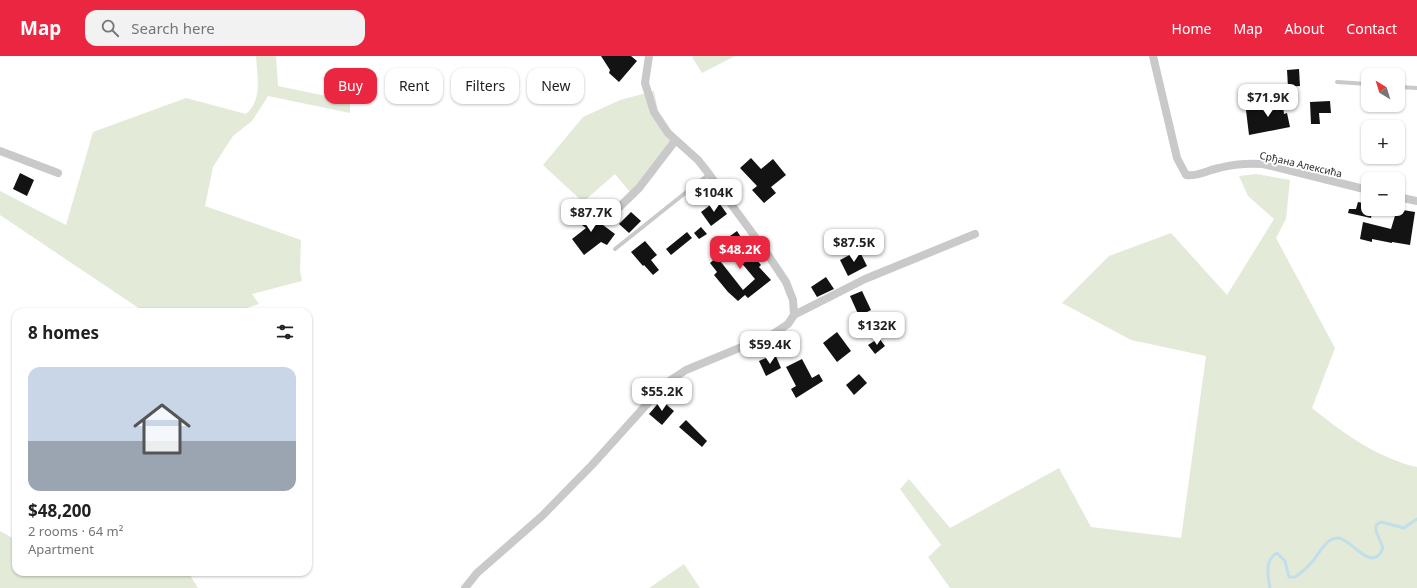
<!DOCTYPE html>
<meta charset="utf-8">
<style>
:root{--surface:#fff;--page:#f2f2f2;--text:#202124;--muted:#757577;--line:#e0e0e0;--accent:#ea2641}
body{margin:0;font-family:"Noto Sans",sans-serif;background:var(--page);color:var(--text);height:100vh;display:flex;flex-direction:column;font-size:15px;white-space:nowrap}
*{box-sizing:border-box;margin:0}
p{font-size:13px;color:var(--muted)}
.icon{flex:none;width:22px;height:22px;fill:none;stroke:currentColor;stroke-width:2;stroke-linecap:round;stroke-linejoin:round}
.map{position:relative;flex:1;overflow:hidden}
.drawer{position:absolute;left:12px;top:252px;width:300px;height:268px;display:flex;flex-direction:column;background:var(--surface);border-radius:12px;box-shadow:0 1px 3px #0004}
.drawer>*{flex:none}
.top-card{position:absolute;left:324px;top:12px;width:380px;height:36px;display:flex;gap:8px}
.needle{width:26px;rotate:322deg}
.fabs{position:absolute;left:1361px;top:12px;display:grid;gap:8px}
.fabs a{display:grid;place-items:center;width:44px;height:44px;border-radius:8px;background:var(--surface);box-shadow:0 1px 3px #0004;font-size:20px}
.price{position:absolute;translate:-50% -34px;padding:0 9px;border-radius:8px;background:#fff;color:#222;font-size:13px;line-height:26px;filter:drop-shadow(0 1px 2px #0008)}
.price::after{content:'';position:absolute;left:50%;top:24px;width:12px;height:9px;margin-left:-6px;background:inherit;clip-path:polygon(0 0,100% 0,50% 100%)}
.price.active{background:var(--accent);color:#fff}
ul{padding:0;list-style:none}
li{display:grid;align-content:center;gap:8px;height:212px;padding:0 16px}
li+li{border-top:1px solid var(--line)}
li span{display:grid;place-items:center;height:124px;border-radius:12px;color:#555}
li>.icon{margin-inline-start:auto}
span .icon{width:72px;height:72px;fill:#fffc;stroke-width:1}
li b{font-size:17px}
h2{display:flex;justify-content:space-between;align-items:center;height:48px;padding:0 16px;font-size:17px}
.chip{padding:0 14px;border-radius:12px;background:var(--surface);box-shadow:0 1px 3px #0004;font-size:14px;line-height:36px}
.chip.active{background:var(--accent);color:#fff}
header{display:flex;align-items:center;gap:24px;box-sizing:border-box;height:56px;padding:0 20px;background:var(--accent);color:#fff}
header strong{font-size:19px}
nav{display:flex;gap:22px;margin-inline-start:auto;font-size:14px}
.search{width:280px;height:36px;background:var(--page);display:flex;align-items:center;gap:10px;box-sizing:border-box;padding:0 14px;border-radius:12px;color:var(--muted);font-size:15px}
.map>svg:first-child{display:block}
.green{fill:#e3ead8}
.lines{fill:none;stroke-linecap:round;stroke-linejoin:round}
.stream{stroke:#c3deeb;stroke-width:3}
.building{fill:#131313}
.lane{stroke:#c9c9c9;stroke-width:4}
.street{stroke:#c9c9c9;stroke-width:8}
.labels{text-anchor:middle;stroke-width:4;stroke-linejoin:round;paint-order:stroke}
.street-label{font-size:10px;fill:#2c2c2c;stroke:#fff}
</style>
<header>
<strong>Map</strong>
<div class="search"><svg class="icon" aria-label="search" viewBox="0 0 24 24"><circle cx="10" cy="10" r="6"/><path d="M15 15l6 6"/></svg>Search here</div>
<nav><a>Home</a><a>Map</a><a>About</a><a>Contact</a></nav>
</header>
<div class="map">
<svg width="1417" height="532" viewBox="0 0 1417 532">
<rect width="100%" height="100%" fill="#fff"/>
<!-- green -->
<g class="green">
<path d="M256,0H276L278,30L350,45V57L268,40L252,65L233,80L213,111L205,150L301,184L300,215L302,225L252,238L259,248L247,252L242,256H141L140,253L0,159V135L66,169L93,76L186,42L246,58C263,44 257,20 256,0Z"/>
<path d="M694,0H735L702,17L692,1Z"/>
<path d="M654,35L659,60L678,84L635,142L615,118L583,146L543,109L583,61L620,44Z"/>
<path d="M1256,118L1290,124L1286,163L1276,182L1335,292L1312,352C1343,377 1377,402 1417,411V532H950L928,501L941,489L900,433L909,423L950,472L1059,412L1091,471L1181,482L1206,300L1131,284L1062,247L1109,200L1171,177L1227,239L1274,163L1248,140L1239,120Z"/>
<path d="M0,475L16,484V516H188L198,532H0Z"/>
<path d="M684,508L700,532H649Z"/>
</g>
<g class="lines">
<!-- stream -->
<path class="stream" d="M1270,532C1268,520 1264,504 1277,497L1285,505L1289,521H1295C1301,517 1307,512 1311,507C1319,499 1325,482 1338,482C1351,482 1372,519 1383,492L1376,475V469L1381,466L1404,472L1417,463"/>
</g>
<!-- building -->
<g class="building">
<path d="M601,0H631L637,5L619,26L609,17L610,14Z"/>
<path d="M1299,13L1300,30L1288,31L1287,14Z"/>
<path d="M1282,41L1284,58L1287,57L1290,71L1249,79L1246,54L1268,52L1267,43Z"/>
<path d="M1330,45L1331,57H1319L1320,68H1311L1310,46Z"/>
<path d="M751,102L761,113L773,103L786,119L771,131L776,137L764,147L752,134L757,130L740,112Z"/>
<path d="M20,117L34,124L27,140L13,133Z"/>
<path d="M717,144L727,158L711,170L701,156Z"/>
<path d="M1358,146L1368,148V153H1373L1371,162L1348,157L1349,153H1356Z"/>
<path d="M1397,153L1415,156L1410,189L1392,186V187L1372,183V186L1360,183L1363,166L1391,173Z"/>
<path d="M583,154L615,178L607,189L601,186L584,199L572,183L586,172L575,164Z"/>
<path d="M631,156L641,165L629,177L619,168Z"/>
<path d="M701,171L707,178L699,183L694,177Z"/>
<path d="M737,175L744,186L743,187L761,209L759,211L771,224L748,242L745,239L738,245L728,236L714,219L717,216L710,207L717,201L743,234L755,223L723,185Z"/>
<path d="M687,176L692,182L671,199L666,193Z"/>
<path d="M645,185L657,199L651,204L659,214L653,219L644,209L643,210L631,196Z"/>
<path d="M859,194L867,210L848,220L840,204Z"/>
<path d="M826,221L834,233L817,241L811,231Z"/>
<path d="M862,235L871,254L859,260L850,240Z"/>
<path d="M837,276L851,295L837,306L823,287Z"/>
<path d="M879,282L885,290L875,298L868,289Z"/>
<path d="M775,298L781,312L766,320L759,305Z"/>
<path d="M802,303L812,322L819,318L823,325L796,342L791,333L796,330L786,311Z"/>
<path d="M859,318L867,327L854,339L846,329Z"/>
<path d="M661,344L674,355L662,369L649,358Z"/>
<path d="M686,364L707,385L702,391L679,371Z"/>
</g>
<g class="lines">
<!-- lane -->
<g class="lane">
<path d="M1337,26L1368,28"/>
<path d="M1398,31L1417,32"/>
<path d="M615,193L709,118"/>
</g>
<!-- street -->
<g class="street">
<path d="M1153,0L1177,102L1186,119C1197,121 1208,114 1219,112C1234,108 1248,107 1263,108L1368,134"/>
<path d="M0,95L58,117"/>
<path d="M1398,141L1417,145"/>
<path d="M609,161L639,132L675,85"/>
<path d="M794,259L865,223L975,178"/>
<path d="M465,532L477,517L542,460L592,409L666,327L686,314L773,278L788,268L794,259L793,244L786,226L764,193L709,118L698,104L668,77L654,56L645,27L649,0"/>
</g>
</g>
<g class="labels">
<!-- street labels -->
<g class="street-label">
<text transform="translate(1301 108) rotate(13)" y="4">Срђана Алексића</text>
</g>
</g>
</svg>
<div class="fabs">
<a><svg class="needle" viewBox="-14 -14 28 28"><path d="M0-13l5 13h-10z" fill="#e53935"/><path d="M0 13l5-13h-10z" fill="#757577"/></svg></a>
<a>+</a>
<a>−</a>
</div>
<b class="price" style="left:1268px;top:62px">$71.9K</b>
<b class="price" style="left:714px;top:157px">$104K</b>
<b class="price" style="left:591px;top:177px">$87.7K</b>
<b class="price" style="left:854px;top:207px">$87.5K</b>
<b class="price active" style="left:740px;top:214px">$48.2K</b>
<b class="price" style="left:877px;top:290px">$132K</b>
<b class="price" style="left:770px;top:309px">$59.4K</b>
<b class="price" style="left:662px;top:356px">$55.2K</b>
<div class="top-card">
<a class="chip active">Buy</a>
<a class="chip">Rent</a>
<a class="chip">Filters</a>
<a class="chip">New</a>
</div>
<section class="drawer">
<h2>8 homes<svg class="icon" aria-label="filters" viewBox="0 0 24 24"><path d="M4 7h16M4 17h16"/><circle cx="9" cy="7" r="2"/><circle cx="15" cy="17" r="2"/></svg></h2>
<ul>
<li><span style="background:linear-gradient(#c9d6e8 60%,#9aa5b1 0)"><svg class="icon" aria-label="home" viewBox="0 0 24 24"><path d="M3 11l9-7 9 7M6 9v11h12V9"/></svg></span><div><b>$48,200</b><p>2 rooms · 64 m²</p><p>Apartment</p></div></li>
</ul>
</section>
</div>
